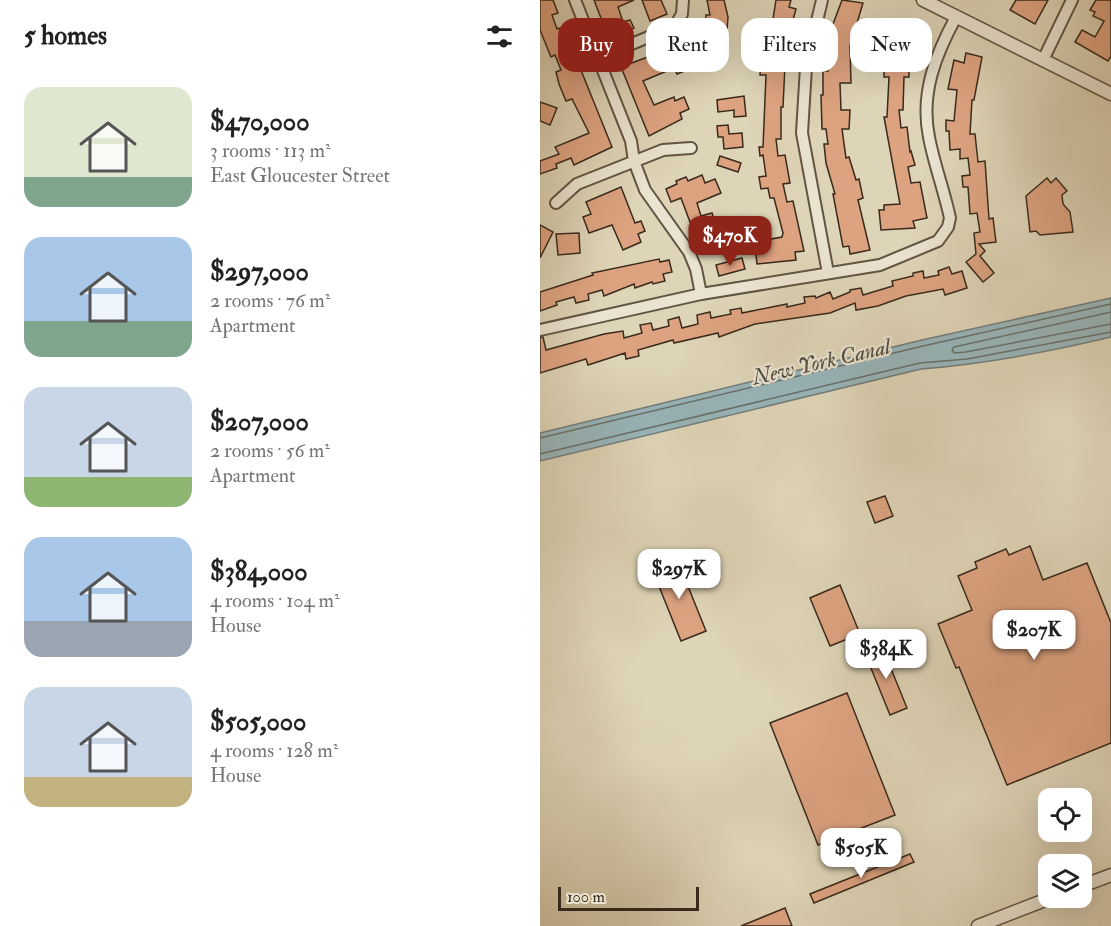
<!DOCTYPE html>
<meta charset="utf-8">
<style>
:root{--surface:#fff;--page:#f2f2f2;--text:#222;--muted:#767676;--accent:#8f2418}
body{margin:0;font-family:"IM FELL Double Pica",serif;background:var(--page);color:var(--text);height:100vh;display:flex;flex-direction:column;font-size:22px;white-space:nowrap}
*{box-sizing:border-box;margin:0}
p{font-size:20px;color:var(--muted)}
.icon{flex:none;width:33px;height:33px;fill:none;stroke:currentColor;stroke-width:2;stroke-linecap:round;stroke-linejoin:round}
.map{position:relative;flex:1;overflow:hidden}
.details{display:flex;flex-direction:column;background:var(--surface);width:540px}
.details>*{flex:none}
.banner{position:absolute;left:18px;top:18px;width:462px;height:54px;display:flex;gap:12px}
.tools{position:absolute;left:498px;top:788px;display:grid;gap:12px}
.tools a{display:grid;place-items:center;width:54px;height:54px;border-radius:12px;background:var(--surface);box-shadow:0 6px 24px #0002;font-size:30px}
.scale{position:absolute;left:18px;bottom:15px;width:141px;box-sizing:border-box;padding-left:6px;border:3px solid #392a1b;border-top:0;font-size:16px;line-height:21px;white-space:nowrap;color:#392a1b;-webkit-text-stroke:4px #eae3d0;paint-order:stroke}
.price{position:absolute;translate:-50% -51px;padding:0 14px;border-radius:12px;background:#fff;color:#222;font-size:20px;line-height:39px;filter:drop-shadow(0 2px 3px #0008)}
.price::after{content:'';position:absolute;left:50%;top:36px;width:18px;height:14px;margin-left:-9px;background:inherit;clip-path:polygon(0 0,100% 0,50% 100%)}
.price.current{background:var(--accent);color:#fff}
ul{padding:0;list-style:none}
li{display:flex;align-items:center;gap:18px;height:150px;padding:0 24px}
li span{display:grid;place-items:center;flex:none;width:168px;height:120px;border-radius:18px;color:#555}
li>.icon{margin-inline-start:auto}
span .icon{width:72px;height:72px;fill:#fffc;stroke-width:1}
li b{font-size:26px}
h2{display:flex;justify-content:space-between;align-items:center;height:72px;padding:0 24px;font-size:26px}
.chip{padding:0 21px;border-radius:18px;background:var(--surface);box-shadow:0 6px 24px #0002;font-size:21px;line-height:54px}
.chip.current{background:var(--accent);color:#fff}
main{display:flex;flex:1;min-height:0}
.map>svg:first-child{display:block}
.water{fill:#98b5ba;stroke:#727d7a;stroke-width:1.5}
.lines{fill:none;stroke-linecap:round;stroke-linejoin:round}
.shore{stroke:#68706a;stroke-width:1.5}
.building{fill:#dda381;stroke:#392a1b;stroke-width:1.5}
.minor-casing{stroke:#625442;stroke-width:14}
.tertiary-casing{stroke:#625442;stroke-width:15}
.minor{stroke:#eae3d0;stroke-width:10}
.tertiary{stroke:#eae3d0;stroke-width:12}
.labels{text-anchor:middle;stroke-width:4.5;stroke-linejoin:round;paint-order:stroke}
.water-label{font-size:22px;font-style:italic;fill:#514d43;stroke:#eae3d0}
</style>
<main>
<section class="details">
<h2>5 homes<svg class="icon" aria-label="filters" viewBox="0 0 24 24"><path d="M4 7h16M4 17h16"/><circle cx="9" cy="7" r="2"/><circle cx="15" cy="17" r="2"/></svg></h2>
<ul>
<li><span style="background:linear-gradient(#dfe7d0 75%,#7fa58c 0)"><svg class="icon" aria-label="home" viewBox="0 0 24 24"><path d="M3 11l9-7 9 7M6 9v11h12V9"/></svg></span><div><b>$470,000</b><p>3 rooms · 113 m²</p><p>East Gloucester Street</p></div></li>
<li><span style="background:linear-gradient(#a9c7e8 70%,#7fa58c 0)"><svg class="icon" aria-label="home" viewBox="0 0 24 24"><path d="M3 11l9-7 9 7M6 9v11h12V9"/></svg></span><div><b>$297,000</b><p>2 rooms · 76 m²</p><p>Apartment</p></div></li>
<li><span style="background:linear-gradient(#c9d6e8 75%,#8fb573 0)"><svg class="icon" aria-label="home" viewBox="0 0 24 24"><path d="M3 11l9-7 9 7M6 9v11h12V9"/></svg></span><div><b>$207,000</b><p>2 rooms · 56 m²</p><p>Apartment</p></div></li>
<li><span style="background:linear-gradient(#a9c7e8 70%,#9aa5b1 0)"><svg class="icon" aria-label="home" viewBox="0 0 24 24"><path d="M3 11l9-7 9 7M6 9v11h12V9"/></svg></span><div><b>$384,000</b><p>4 rooms · 104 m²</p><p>House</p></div></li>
<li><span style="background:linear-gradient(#c9d6e8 75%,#c2b280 0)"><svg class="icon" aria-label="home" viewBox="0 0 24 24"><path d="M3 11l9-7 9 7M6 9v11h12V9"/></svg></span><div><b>$505,000</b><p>4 rooms · 128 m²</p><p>House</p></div></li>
</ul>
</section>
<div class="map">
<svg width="571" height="926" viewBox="0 0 571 926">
<rect width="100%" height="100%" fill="#ded4b7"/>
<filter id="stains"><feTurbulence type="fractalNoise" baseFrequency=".00333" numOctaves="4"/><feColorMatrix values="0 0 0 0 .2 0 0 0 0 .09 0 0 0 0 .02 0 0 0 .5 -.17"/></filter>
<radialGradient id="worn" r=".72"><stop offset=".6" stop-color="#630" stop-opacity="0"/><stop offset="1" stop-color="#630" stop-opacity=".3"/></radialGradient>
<!-- water -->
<path class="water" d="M571,298V337C508,352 446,364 381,369L0,461V433L382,340Z"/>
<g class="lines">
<!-- shore -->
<g class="shore">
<path d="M571,312L414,347L412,350L414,353L426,352L571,324"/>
<path d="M0,438L383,346L571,304"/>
<path d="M0,454L380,363L427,359L571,332"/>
</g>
</g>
<!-- building -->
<g class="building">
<path d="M0,0H13L18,13L12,15L17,29L19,28L24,40L28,38L72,147L34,165L31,158L16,164L17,168L0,174V161L19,154L15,147L49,133L32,99L26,101L19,84L16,72L21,70L15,55L11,57L0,30Z"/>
<path d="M54,0H94L78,7L83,22L90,20L94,28L74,36L71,29L66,31Z"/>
<path d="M102,0H121L127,14L110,21Z"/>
<path d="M167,0H184L188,17L187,30L165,28L166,15H170Z"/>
<path d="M236,0H251L249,7L256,9L253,20L249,19L246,47L237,46V65H245L243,107H241V139H236L238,156L245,155L250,183L243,184L247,202L253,201L264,251L255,252L256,260L217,264L216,255L221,253L220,241L242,237L243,233L234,198H230L228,188L221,189L219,177L226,176L223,155L220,156L219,147H223L226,75H220L221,51H228Z"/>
<path d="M302,0L323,3L310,46L311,83H300L301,110H310L309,129H302L306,158L309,157L316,180L319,179L323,198L318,200L330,250L310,254L309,246L303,247L293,194H295L286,163L284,144H288L286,129H282L281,95H283V71H288L287,40Z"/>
<path d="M476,0H508L495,24L470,10Z"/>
<path d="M556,0H571V56L568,61L535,42L542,30L555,37L564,21L553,16L555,12L550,10Z"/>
<path d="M362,21L377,27L373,37L381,41L377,50L354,40Z"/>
<path d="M166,34L175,52L155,61L157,66L137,74L134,68L103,81L114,105L134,97L135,101L144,97L149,109L140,113L142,119L109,136L81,67L137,46L140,53L157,46L154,40Z"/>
<path d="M426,53L442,57L434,100H432L430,134H435L438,162L445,161L449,219L453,218L456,242L439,244L445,251L440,256L454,273L443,282L426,262L436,254L434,233L440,232L437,213L430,214L428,187H423L422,176L430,175L428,158L420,159V149L410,150L409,131H406V120L414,121L417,90L408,89L414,60L424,63Z"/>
<path d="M369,58V77H364L363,110H359L361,128L367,127L370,152L371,151L375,165L368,167L371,183L380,182L387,218L373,221L375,228L341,230L339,210H344V205L360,204L344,117H347L349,77H344V59Z"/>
<path d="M204,96L206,116L194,117V110L178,112L177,100Z"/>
<path d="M0,102L17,108L10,125L0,121Z"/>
<path d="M188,125L189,134L202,133L203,147L184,149L183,137H178L177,126Z"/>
<path d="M180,156L201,163L198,172L177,165Z"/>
<path d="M162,175L165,183L175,179L181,193L157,203L161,216L172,213L177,230L190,227L194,246L170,252L165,229L156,231L154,221L150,222L141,198L131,202L126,189L137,184L136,181L146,177L148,181Z"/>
<path d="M507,178L511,183L516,178L527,191L522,195L523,204L530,212L533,232L500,235L496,231L490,232L486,196Z"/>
<path d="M81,187L95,223L101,221L105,231L98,234L101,242L83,250L72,225L49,233L43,217L51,214L46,202Z"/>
<path d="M0,225L13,232L0,258Z"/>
<path d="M39,233L40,253L18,255L16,234Z"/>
<path d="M202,258L205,269L179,276L176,265Z"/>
<path d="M119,259L120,262L129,260L132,272L123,274L125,281L113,284L112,282L95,288L94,284L64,296L62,290L48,294L49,300L36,303L34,297L16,302L17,305L0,311V292L53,275L52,273Z"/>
<path d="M409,267L412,274L422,271L427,288L405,295L403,289L366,296L338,306L316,310L315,303L290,313L215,324L179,337L178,333L134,343L133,340L98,350L99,356L86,359L85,353L48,365L46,359L0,373V337H3L6,350L64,334L83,331L84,338L102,333L100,325L111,323L113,330L129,326L128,320L139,317L142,328L158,324L157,315L170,312L171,318L191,314L190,310L201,308L202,313L247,304V307L265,303L264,297L275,296L276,298L290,292L293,299L310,292V290L321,288L323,295L353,286L352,281L373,276V273L383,271L384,278L399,275L398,271Z"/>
<path d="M345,496L353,516L335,523L327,502Z"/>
<path d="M490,546L503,580L547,563L571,623V743L467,785L419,667L416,668L398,624L432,610L418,576L437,568L435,562L466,549L469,555Z"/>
<path d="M137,559L166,631L141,641L112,569Z"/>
<path d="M300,585L320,634L290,646L270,598Z"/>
<path d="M341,644L367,708L350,715L324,651Z"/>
<path d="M307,693L355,815L278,845L230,723Z"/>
<path d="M370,854L374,862L274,903L270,894Z"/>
<path d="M245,908L252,926H201Z"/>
</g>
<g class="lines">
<defs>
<g id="minor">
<path d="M35,0L91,141L94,161L105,190L149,252L156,269L161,294"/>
<path d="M282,0L266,67L262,133L288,273"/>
<path d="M58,58L135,26L142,14L143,0"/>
<path d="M503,60L532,0"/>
<path d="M16,203L37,184L123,150L151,148"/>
<path d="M0,330L161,294L340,265L398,241L408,227L410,218C404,190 394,164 389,137C380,93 396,54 416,17"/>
</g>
<g id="tertiary">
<path d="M383,0L571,94"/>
<path d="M542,886L571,875"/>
<path d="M438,926L513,897"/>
</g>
</defs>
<!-- minor casing -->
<use href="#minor" class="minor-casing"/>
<!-- tertiary casing -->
<use href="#tertiary" class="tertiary-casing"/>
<!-- minor -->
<use href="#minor" class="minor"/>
<!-- tertiary -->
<use href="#tertiary" class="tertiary"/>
</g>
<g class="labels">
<!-- water labels -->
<g class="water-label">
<text transform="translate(281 361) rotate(-13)" y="8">New York Canal</text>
</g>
</g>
<rect width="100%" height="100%" filter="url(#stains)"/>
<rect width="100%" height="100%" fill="url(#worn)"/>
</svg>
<div class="tools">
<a><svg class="icon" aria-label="locate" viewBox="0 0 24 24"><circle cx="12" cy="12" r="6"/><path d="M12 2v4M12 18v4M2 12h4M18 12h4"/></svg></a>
<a><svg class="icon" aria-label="layers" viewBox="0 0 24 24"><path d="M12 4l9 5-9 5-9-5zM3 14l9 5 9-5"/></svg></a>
</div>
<div class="scale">100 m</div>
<b class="price current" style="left:190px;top:267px">$470K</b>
<b class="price" style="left:139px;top:600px">$297K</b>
<b class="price" style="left:494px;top:661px">$207K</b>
<b class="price" style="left:346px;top:680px">$384K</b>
<b class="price" style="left:321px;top:879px">$505K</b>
<div class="banner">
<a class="chip current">Buy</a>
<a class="chip">Rent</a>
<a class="chip">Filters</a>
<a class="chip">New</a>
</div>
</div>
</main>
